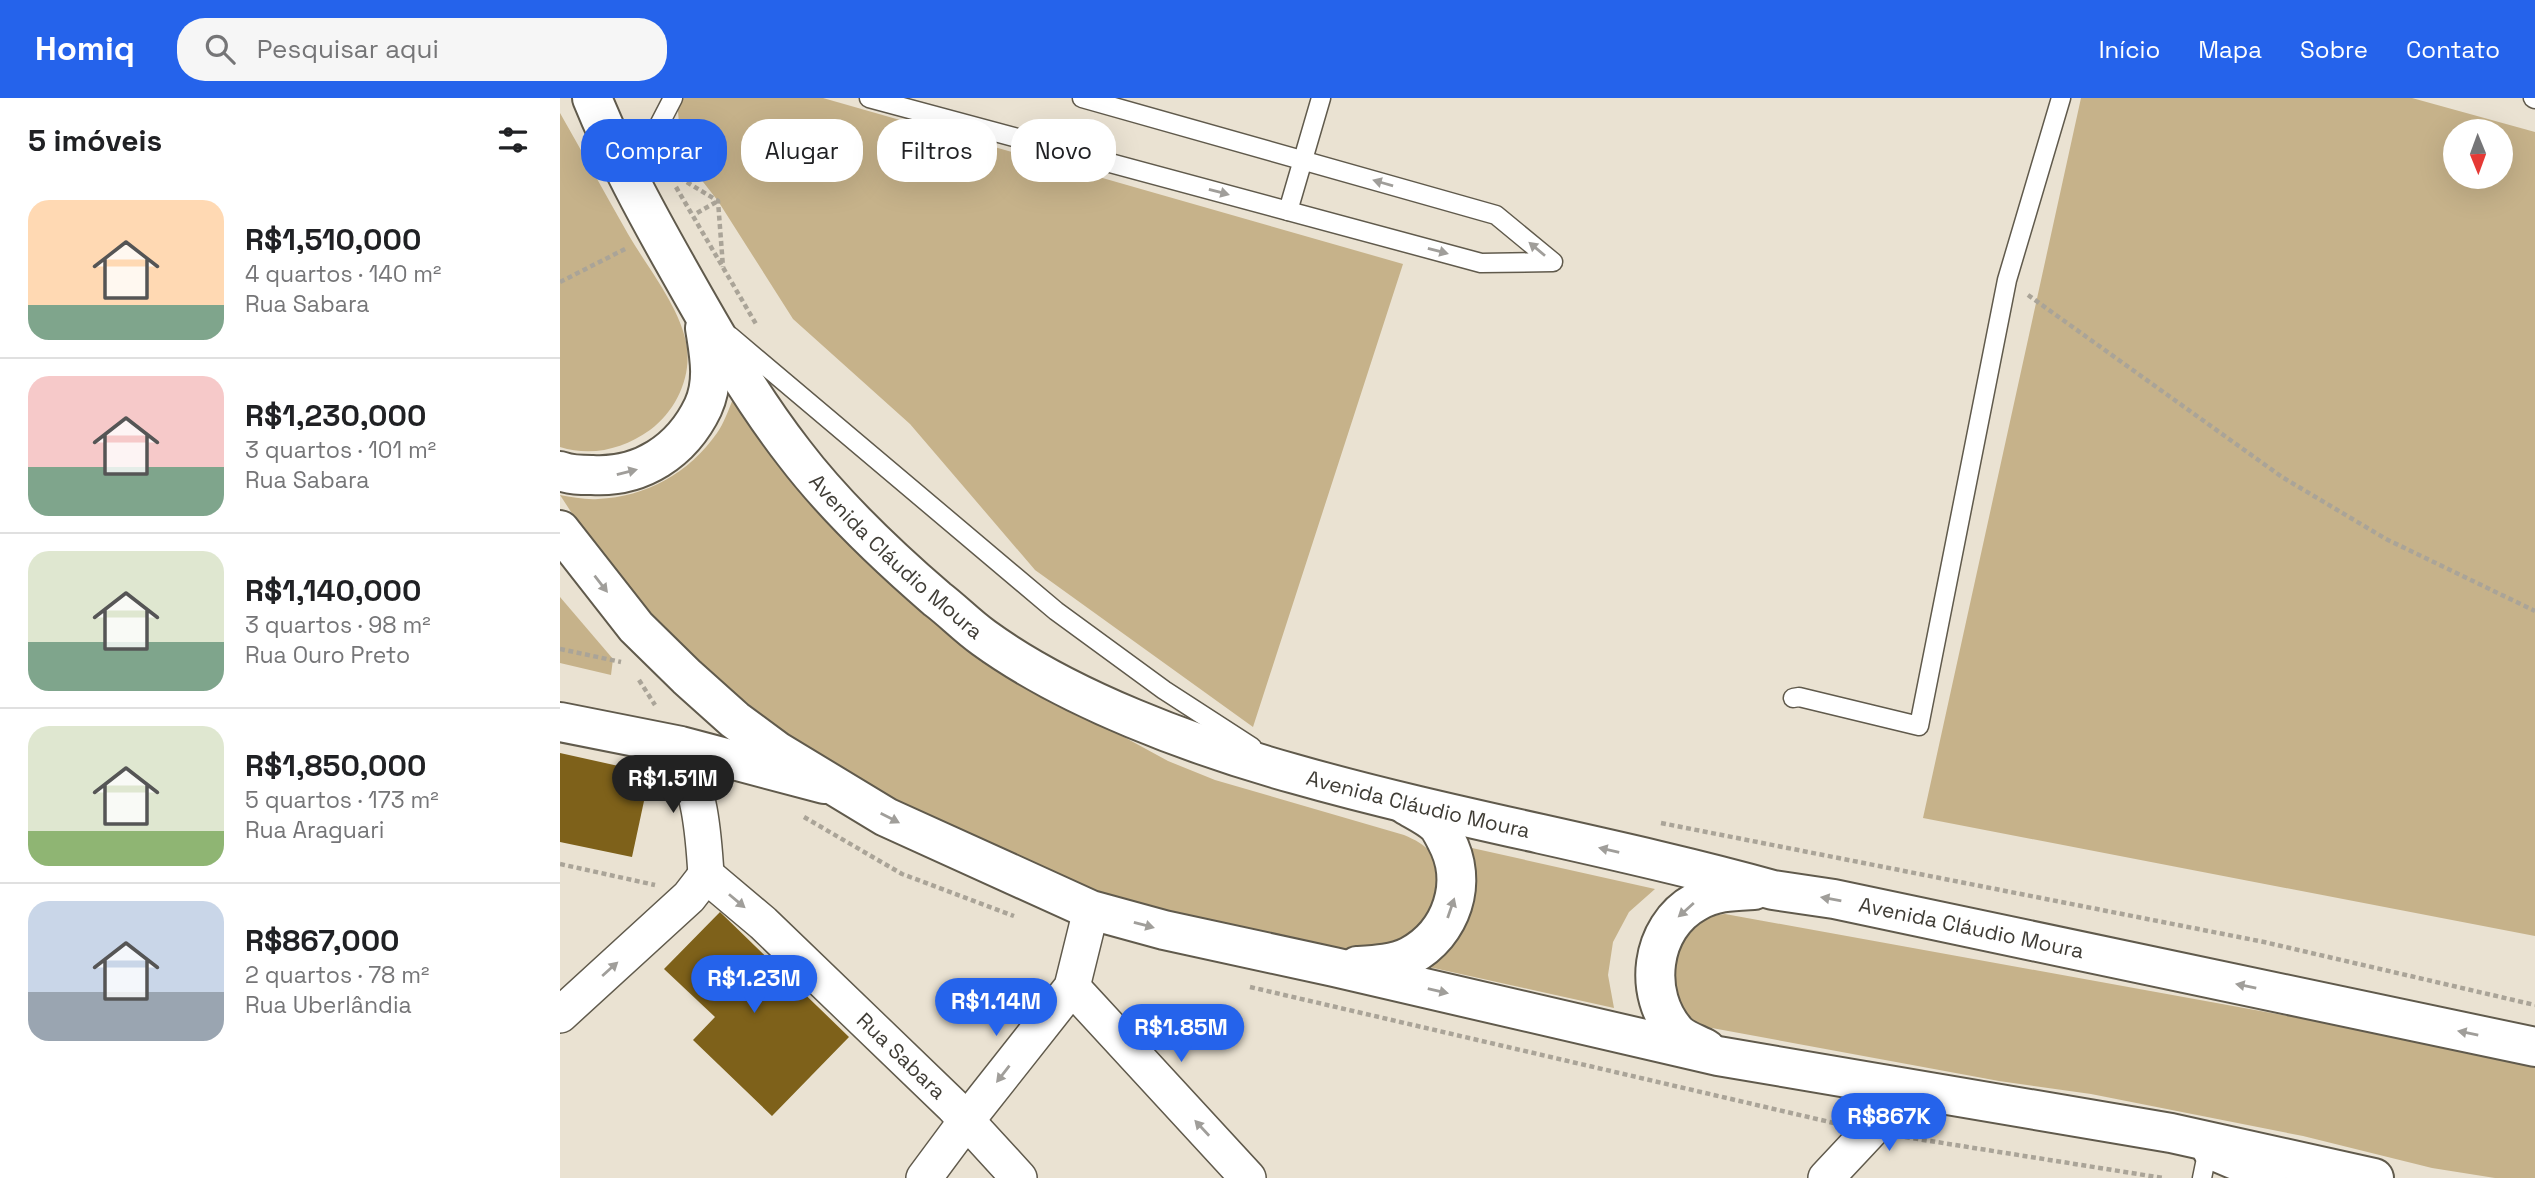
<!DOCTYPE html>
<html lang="pt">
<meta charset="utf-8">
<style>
:root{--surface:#fff;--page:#f6f6f6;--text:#202124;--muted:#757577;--line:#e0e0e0;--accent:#2563eb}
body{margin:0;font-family:"Space Grotesk",sans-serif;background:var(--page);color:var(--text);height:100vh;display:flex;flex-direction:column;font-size:26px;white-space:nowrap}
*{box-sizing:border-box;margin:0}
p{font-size:23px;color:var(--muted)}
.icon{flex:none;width:38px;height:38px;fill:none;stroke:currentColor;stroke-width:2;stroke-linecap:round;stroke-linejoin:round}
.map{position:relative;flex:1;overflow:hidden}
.side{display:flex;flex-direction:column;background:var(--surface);width:560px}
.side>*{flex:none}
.hud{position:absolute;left:21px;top:21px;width:665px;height:63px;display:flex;gap:14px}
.needle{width:46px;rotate:179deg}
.buttons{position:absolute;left:1883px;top:21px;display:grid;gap:14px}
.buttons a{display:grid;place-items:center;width:70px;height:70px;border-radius:50%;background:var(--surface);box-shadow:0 7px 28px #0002;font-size:35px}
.price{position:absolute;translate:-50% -60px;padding:0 16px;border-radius:24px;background:var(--accent);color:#fff;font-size:23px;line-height:46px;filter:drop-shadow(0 2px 4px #0008)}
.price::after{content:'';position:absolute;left:50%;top:42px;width:21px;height:16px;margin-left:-10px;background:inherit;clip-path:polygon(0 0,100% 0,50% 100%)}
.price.on{background:#222;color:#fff}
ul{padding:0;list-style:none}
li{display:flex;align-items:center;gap:21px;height:175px;padding:0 28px}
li+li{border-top:2px solid var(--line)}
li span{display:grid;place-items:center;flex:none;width:196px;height:140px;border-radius:21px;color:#555}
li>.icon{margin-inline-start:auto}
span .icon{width:84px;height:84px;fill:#fffc;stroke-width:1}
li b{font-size:30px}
h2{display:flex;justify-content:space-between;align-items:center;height:84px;padding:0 28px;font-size:30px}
.chip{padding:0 24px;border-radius:28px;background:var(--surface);box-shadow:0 7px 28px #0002;font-size:24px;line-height:63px}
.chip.on{background:var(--accent);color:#fff}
header{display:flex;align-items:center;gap:42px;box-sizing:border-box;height:98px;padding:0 35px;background:var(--accent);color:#fff}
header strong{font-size:33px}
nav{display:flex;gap:38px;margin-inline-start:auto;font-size:24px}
.search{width:490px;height:63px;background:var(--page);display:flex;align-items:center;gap:18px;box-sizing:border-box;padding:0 24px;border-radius:28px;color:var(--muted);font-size:26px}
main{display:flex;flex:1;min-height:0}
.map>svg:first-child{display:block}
.green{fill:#c6b28a;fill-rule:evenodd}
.building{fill:#7e611a}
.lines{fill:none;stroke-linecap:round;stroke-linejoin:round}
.service-casing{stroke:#605a4c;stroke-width:21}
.minor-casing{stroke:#605a4c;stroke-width:38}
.tertiary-casing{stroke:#605a4c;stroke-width:42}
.secondary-casing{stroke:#605a4c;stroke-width:42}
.trunk-casing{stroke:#605a4c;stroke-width:42}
.path{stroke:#aaa498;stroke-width:4.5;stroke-dasharray:5 3.5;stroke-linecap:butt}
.service{stroke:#fff;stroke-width:18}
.minor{stroke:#fff;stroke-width:35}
.tertiary{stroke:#fff;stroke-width:38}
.secondary{stroke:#fff;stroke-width:38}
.trunk{stroke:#fff;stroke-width:38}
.oneway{fill:#a09e9a}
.labels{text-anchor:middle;stroke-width:7;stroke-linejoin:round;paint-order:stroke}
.street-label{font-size:21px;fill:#403d36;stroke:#fff}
</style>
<header>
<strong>Homiq</strong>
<div class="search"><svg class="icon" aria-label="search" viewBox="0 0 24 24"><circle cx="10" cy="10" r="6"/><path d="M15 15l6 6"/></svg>Pesquisar aqui</div>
<nav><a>Início</a><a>Mapa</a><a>Sobre</a><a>Contato</a></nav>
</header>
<main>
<section class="side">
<h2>5 imóveis<svg class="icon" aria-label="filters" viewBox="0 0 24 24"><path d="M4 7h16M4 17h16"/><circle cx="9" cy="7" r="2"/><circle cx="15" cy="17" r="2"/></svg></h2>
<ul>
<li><span style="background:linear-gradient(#ffd9b3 75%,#7fa58c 0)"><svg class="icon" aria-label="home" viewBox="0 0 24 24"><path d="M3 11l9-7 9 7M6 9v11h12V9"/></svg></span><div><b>R$1,510,000</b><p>4 quartos · 140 m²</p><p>Rua Sabara</p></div></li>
<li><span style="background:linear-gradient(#f6c9c9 65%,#7fa58c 0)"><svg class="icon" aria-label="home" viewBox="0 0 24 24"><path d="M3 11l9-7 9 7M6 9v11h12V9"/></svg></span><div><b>R$1,230,000</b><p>3 quartos · 101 m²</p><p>Rua Sabara</p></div></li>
<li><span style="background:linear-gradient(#dfe7d0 65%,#7fa58c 0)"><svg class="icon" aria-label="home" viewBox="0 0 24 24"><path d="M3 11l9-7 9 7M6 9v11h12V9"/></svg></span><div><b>R$1,140,000</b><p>3 quartos · 98 m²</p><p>Rua Ouro Preto</p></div></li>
<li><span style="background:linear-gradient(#dfe7d0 75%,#8fb573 0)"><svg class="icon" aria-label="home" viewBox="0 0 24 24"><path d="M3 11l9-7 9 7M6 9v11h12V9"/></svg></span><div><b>R$1,850,000</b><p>5 quartos · 173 m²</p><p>Rua Araguari</p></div></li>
<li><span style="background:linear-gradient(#c9d6e8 65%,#9aa5b1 0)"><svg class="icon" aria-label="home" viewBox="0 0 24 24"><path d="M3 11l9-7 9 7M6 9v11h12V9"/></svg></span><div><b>R$867,000</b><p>2 quartos · 78 m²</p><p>Rua Uberlândia</p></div></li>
</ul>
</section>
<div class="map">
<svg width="1975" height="1080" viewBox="0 0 1975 1080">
<rect width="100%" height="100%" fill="#eae2d2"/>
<!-- green -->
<g class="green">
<path d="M124,0H263L843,166L693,629L475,472L350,326L233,221L158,103L122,57L117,3Z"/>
<path d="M1521,0H1852L1975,34V838L1363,720ZM1895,33H1941V79H1895Z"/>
<path d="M0,15C23,55 45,96 68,136C87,169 121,210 127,249C131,280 116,313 90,332C63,351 32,359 0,349Z"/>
<path d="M173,301L520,615L608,663L655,682L844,737C855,742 865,746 871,756C887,780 877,819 856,836C840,849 818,852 799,856L553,802L329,703L236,644L135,563L88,518L28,440L0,397C12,399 26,402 38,401C86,399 129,375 157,335C164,325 168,313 173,301Z"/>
<path d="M0,499L53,561L51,577L0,565Z"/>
<path d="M903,748L1095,791L1069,814L1053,844L1048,877L1054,910L851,865Z"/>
<path d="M1165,816L1839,938L1975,968V1080H1935L1872,1070L1743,1038L1531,996L1439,983L1141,928L1123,918L1104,862C1115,834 1135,820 1165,816Z"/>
</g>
<!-- building -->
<g class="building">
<path d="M0,655L90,675L72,759L0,744Z"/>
<path d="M160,814L289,939L212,1018L133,942L155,919L104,871Z"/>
</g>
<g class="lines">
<defs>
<g id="service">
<path d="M309,0L921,165L993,164L936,117L522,0"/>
<path d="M1973,0L1975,1"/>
<path d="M70,83L113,0"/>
<path d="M728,113L761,0"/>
<path d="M170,238L496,513L604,592L692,649"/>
<path d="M1233,600L1239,599L1359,628L1447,182L1501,0"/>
<path d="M1642,1080L1649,1046"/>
</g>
<g id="minor">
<path d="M121,648C139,697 143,726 146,777"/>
<path d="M512,889L688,1080"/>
<path id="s1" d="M0,917L129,799L146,777L203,825L393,1008L459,1080"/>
<path d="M364,1080L407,1022L512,889L531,812"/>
<path d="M1266,1080L1310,1033L1344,989"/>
</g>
<path id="tertiary" d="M0,624L121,648L264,686"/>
<path id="secondary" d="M1652,1052L1685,1066L1707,1080"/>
<g id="trunk">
<path id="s2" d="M32,0C56,59 86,114 117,169C153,233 189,297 234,355C275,409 326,457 377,501C393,513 407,528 424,540C508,601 634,648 735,676C893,721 1055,748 1213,792L1274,801L1975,949"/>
<path d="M0,373C10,377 20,377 32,377C81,380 122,353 143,309C155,283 149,256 145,230"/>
<path d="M0,432L76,529L127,579L175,622L217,653L326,719L531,812L604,832L774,869L1158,958L1611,1035L1814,1080"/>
<path d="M797,868C814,867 835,866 850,858C892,835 909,784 886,742C884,738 881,732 878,728C871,720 856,713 846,707"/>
<path d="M1146,951C1137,946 1124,942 1117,935C1082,897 1090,829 1136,804C1155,793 1173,793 1194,792"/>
</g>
</defs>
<!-- service casing -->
<use href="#service" class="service-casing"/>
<!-- minor casing -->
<use href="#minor" class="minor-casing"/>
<!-- tertiary casing -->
<use href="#tertiary" class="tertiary-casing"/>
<!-- secondary casing -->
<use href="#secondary" class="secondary-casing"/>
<!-- trunk casing -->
<use href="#trunk" class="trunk-casing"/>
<!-- path -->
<g class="path">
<path d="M105,71L158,103L163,169"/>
<path d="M116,89L196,226"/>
<path d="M137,115L158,103"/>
<path d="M0,184L67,150"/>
<path d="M1468,197L1722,379L1826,441L1975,513"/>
<path d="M0,551L61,564"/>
<path d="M79,582L95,607"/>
<path d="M244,719L342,776L454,818"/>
<path d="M1101,725L1704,844L1975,907"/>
<path d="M0,766L95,787"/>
<path d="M690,889L1274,1025"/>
<path d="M1345,1039L1603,1080"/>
</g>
<!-- service -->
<use href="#service" class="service"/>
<!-- minor -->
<use href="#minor" class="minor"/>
<!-- tertiary -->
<use href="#tertiary" class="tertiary"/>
<!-- secondary -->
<use href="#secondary" class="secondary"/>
<!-- trunk -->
<use href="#trunk" class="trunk"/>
</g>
<!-- one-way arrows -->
<defs><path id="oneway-solid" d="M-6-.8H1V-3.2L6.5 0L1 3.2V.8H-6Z" transform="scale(1.75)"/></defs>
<g class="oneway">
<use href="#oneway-solid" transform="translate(823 85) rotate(-164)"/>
<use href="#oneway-solid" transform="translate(659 94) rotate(15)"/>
<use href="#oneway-solid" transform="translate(977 151) rotate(-140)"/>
<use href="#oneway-solid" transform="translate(878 153) rotate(15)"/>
<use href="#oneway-solid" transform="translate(67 374) rotate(-14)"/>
<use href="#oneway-solid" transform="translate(41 486) rotate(52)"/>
<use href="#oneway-solid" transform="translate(330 720) rotate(27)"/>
<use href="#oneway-solid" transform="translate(1049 752) rotate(-167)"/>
<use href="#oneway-solid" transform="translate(1271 801) rotate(-170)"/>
<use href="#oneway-solid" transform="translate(177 803) rotate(40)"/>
<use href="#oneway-solid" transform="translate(891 810) rotate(-71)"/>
<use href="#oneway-solid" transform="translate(1126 812) rotate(138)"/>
<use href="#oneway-solid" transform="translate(584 827) rotate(15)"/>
<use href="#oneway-solid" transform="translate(50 871) rotate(-42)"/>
<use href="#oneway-solid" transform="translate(1686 888) rotate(-168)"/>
<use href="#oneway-solid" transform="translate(878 893) rotate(13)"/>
<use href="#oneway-solid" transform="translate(1908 935) rotate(-168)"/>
<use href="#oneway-solid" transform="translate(443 976) rotate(128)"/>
<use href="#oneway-solid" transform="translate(642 1030) rotate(-133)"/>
</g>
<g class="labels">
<!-- street labels -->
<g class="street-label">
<text dy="7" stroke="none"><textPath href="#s2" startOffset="555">Avenida Cláudio Moura</textPath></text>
<text dy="7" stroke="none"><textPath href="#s2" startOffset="1143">Avenida Cláudio Moura</textPath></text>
<text dy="7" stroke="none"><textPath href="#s2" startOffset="1710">Avenida Cláudio Moura</textPath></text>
<text dy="7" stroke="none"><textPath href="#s1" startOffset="469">Rua Sabara</textPath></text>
</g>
</g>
</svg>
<div class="buttons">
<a><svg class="needle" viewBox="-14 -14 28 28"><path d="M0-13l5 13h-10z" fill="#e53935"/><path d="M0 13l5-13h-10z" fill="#757577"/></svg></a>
</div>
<b class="price on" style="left:113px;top:717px">R$1.51M</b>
<b class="price" style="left:194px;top:917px">R$1.23M</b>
<b class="price" style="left:436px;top:940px">R$1.14M</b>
<b class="price" style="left:621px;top:966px">R$1.85M</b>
<b class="price" style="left:1329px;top:1055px">R$867K</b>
<div class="hud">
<a class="chip on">Comprar</a>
<a class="chip">Alugar</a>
<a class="chip">Filtros</a>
<a class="chip">Novo</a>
</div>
</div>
</main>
